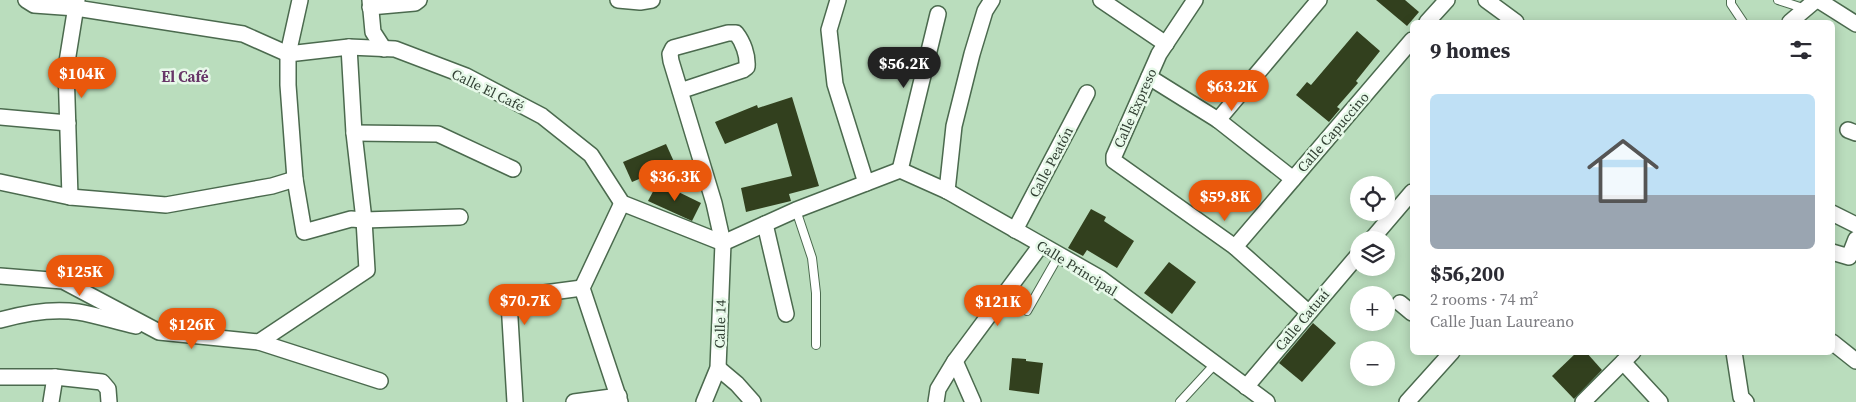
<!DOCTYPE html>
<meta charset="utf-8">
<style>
:root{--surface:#fff;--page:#f2f2f3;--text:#2b2b33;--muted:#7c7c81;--accent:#ea580c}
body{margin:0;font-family:"Source Serif 4",serif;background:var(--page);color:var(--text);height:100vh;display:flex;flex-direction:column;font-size:19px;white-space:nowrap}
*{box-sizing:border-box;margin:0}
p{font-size:16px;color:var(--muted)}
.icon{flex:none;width:28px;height:28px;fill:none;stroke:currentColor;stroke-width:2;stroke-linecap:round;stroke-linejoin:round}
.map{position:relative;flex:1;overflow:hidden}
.sheet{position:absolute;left:1410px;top:20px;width:425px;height:335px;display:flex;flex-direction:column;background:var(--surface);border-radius:8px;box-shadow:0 2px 12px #0003}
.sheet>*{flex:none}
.fabs{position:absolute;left:1350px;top:176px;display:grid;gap:10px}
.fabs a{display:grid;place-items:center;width:45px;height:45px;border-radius:50%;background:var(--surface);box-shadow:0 2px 12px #0003;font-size:25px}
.price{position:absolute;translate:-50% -42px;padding:0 11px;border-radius:18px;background:var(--accent);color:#fff;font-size:16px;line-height:32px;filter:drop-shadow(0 1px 2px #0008)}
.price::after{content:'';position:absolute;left:50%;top:30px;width:15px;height:11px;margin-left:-8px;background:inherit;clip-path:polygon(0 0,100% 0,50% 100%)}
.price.current{background:#222;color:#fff}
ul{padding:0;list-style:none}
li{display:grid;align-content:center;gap:10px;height:265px;padding:0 20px}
li span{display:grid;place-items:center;height:155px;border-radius:8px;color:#555}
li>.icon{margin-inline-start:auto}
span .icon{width:90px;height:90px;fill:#fffc;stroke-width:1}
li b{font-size:21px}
h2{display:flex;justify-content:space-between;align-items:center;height:60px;padding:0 20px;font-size:21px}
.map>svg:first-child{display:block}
.building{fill:#32401e}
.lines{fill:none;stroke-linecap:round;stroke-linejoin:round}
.service-casing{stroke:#4b6a4e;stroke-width:10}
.minor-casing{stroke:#4b6a4e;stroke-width:18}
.service{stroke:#fff;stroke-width:8}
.minor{stroke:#fff;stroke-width:15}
.labels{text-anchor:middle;stroke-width:5;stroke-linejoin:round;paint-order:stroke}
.street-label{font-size:14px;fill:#313f33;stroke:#e7f9e9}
.neighbourhood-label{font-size:15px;font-weight:bold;fill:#683668;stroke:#e7f9e9}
</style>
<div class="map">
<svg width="1856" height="402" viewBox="0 0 1856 402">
<rect width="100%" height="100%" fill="#baddbd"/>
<!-- building -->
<g class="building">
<path d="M1376,0H1405L1419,12L1407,26Z"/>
<path d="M1357,31L1380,51L1356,81L1358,83L1337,107L1340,109L1329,122L1296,95L1307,82L1311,85Z"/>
<path d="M792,97L819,186L789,194L791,201L746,212L741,188L792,176L777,123L725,144L715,122L757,105L758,108Z"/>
<path d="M666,144L675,164L632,182L623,162Z"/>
<path d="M658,182L701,203L692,221L648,201Z"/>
<path d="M1091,209L1106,217L1104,221L1134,241L1117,268L1087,250L1083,256L1068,248Z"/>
<path d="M1169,262L1196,282L1172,314L1144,293Z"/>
<path d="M1313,323L1336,343L1302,382L1279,363Z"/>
<path d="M1577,352H1586L1602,370L1574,399L1552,376Z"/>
<path d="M1012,358L1026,359V361L1043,363L1039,394L1009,390Z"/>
</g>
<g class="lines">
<defs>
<g id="service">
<path d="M1731,0V4L1743,22"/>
<path d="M1778,0L1806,9"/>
<path d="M796,210L812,258L816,293V345"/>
<path d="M1027,311L1059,255"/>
<path d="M1180,402L1215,364"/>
</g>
<g id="minor">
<path d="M26,0L34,5L76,8L243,34L288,54L349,47L395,49L466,76L542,116L591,155L622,203L723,243L796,210L900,170"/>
<path d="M300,0L288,54V85L295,179L304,232L351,219L364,220L460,217"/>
<path d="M370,0L373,32L384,49"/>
<path d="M618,0L640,2L652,0"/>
<path d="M838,0L829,30L835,84L866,183"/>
<path d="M1101,0L1166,44"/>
<path d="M1195,0L1159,54L1114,156V161L1235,247L1308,312"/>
<path d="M1486,0L1516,22"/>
<path d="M1818,0L1856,24"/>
<path d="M370,7L415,3L419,0"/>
<path d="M1427,22L1447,0"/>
<path d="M1790,22L1816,0"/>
<path d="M1149,77L1218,120L1293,179"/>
<path d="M680,91L743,70L747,67C748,55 743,42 736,33H728L673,48L670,54L671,61L714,203L723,243L718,368L704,402"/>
<path d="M0,117L68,123"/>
<path d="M1218,120L1319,0"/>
<path d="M1848,130L1856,133"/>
<path d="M354,133L438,134L513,169"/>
<path d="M900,170L947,191L1100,278L1267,402"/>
<path d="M900,170L938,14"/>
<path d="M0,182L70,197L166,205L272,186L295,179"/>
<path d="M947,191L954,126L972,54L985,11L992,0"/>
<path d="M70,197L66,68L77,0"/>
<path d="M1832,213L1856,225"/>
<path d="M765,224L786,314"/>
<path d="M1015,230L1087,93"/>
<path d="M1371,240L1412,192"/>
<path d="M1235,247L1412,40"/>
<path d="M1832,252L1849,257L1856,239"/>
<path d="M0,276L63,281L159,332L259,342L367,270L364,220L354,133L349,47"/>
<path d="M1400,303L1412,313"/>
<path d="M0,320C25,313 52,308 78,312C97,315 117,322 136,326"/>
<path d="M259,342L380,381"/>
<path d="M1832,342L1856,361"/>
<path d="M1734,352L1741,397L1746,402"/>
<path d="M955,361L973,402"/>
<path d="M1623,362L1660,402"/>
<path d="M718,368L737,384L753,402"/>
<path d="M0,377H55L102,382L108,389L109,402"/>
<path d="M1246,387L1359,254"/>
<path d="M51,402L55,377"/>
<path d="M515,402L509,302L514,297L582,288"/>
<path d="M574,402L619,396"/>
<path d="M620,402L582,288L622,203"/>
<path d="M936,402L938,389L955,361L1041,245"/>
<path d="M1407,402L1452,352"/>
<path d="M1583,402L1633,352"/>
</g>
</defs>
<!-- service casing -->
<use href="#service" class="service-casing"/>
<!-- minor casing -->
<use href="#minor" class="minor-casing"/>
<!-- service -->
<use href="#service" class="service"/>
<!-- minor -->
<use href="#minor" class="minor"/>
</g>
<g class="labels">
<!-- street labels -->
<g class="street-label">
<text transform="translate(488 90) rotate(26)" y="5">Calle El Café</text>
<text transform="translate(1135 108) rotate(-66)" y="5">Calle Expreso</text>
<text transform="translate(1333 132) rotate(-49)" y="5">Calle Capuccino</text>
<text transform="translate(1051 162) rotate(-62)" y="5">Calle Peatón</text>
<text transform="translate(1077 268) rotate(32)" y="5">Calle Principal</text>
<text transform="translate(1302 320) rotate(-50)" y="5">Calle Catuaí</text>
<text transform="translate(720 324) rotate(-88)" y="5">Calle 14</text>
</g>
<!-- neighbourhood labels -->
<g class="neighbourhood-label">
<text x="185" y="82">El Café</text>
</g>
</g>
</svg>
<div class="fabs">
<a><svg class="icon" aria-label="locate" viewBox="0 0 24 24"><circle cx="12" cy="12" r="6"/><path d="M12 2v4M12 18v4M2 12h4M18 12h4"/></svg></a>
<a><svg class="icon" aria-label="layers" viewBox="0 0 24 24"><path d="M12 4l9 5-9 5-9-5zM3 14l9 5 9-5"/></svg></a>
<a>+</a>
<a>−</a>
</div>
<b class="price current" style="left:904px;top:89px">$56.2K</b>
<b class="price" style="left:82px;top:99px">$104K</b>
<b class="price" style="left:1232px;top:112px">$63.2K</b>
<b class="price" style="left:675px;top:202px">$36.3K</b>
<b class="price" style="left:1225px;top:222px">$59.8K</b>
<b class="price" style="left:80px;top:297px">$125K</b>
<b class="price" style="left:525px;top:326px">$70.7K</b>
<b class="price" style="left:998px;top:327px">$121K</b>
<b class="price" style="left:192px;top:350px">$126K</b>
<section class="sheet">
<h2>9 homes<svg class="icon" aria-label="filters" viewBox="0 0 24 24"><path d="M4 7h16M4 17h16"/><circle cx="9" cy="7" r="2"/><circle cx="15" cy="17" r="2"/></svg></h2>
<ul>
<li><span style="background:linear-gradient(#bfe0f5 65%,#9aa5b1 0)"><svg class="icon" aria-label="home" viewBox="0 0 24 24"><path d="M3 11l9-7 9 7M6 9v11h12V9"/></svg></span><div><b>$56,200</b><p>2 rooms · 74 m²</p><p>Calle Juan Laureano</p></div></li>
</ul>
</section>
</div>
